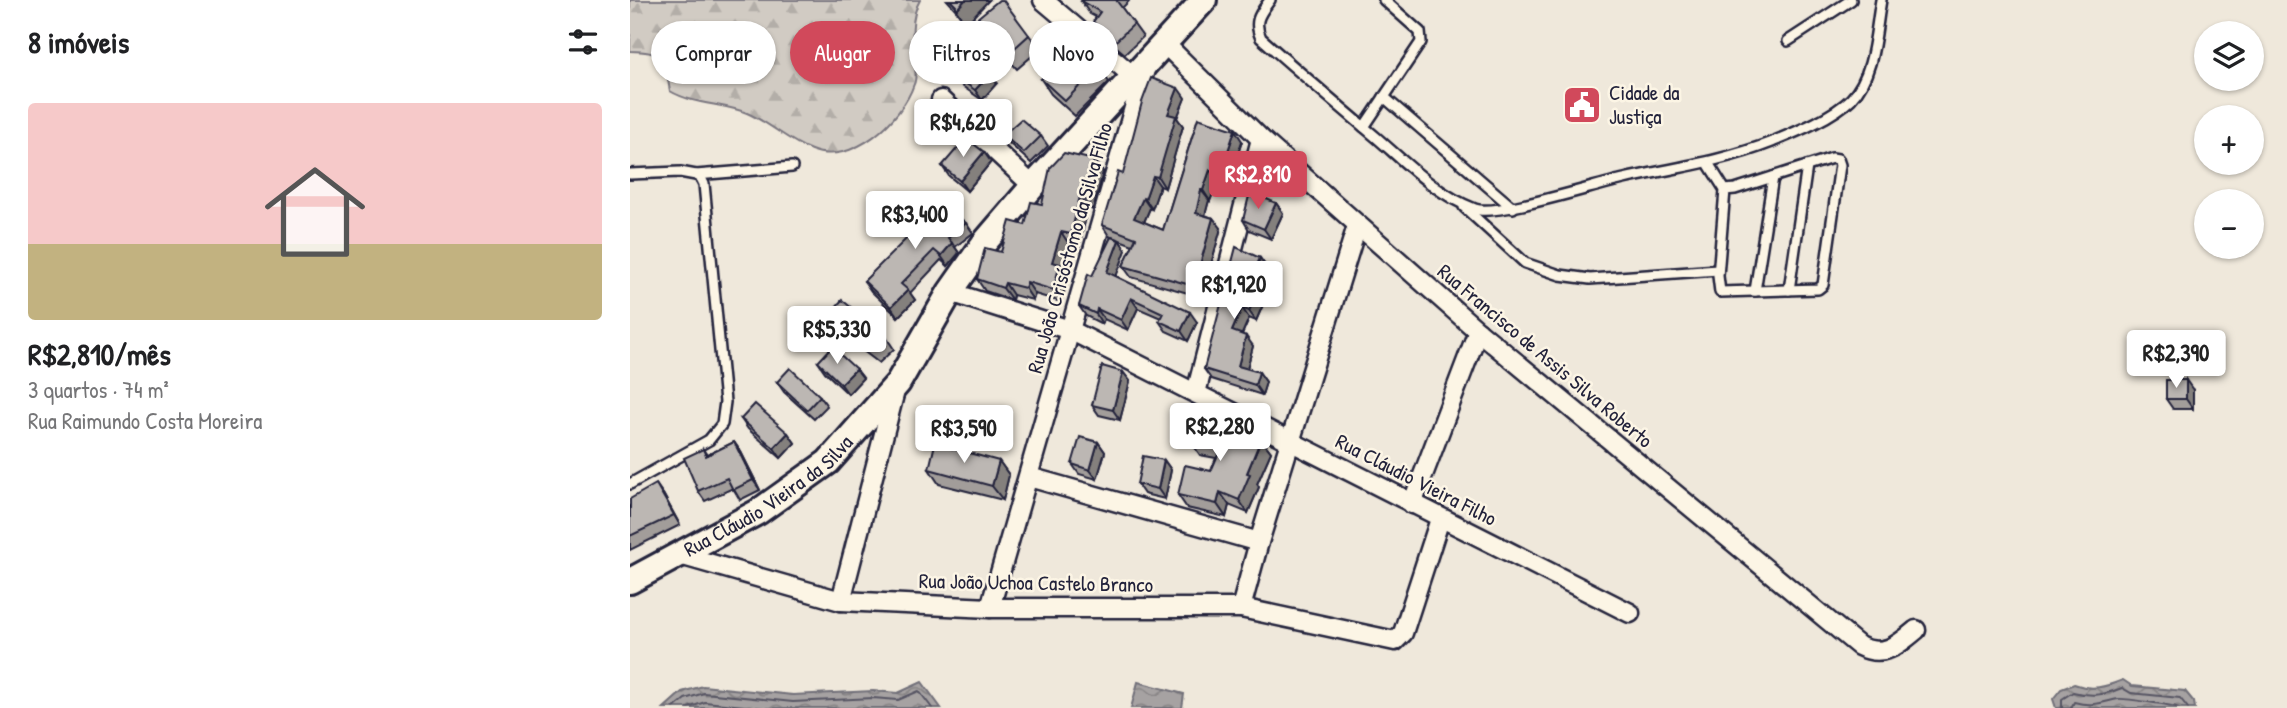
<!DOCTYPE html>
<html lang="pt">
<meta charset="utf-8">
<style>
:root{--surface:#fff;--page:#f6f6f6;--text:#202124;--muted:#757577;--accent:#d1495b}
body{margin:0;font-family:"Patrick Hand",sans-serif;background:var(--page);color:var(--text);height:100vh;display:flex;flex-direction:column;font-size:26px;white-space:nowrap}
*{box-sizing:border-box;margin:0}
p{font-size:23px;color:var(--muted)}
.icon{flex:none;width:38px;height:38px;fill:none;stroke:currentColor;stroke-width:2;stroke-linecap:round;stroke-linejoin:round}
.map{position:relative;flex:1;overflow:hidden}
.sheet{display:flex;flex-direction:column;background:var(--surface);width:630px}
.sheet>*{flex:none}
.guide{position:absolute;left:21px;top:21px;width:665px;height:63px;display:flex;gap:14px}
.tools{position:absolute;left:1564px;top:21px;display:grid;gap:14px}
.tools a{display:grid;place-items:center;width:70px;height:70px;border-radius:50%;background:var(--surface);box-shadow:0 2px 5px #0004;font-size:35px}
.price{position:absolute;translate:-50% -60px;padding:0 16px;border-radius:7px;background:#fff;color:#222;font-size:23px;line-height:46px;filter:drop-shadow(0 2px 4px #0008)}
.price::after{content:'';position:absolute;left:50%;top:42px;width:21px;height:16px;margin-left:-10px;background:inherit;clip-path:polygon(0 0,100% 0,50% 100%)}
.price.current{background:var(--accent);color:#fff}
ul{padding:0;list-style:none}
li{display:grid;align-content:center;gap:14px;height:371px;padding:0 28px}
li span{display:grid;place-items:center;height:217px;border-radius:7px;color:#555}
li>.icon{margin-inline-start:auto}
span .icon{width:126px;height:126px;fill:#fffc;stroke-width:1}
li b{font-size:30px}
h2{display:flex;justify-content:space-between;align-items:center;height:84px;padding:0 28px;font-size:30px}
.pill{padding:0 24px;border-radius:32px;background:var(--surface);box-shadow:0 2px 5px #0004;font-size:24px;line-height:63px}
.pill.current{background:var(--accent);color:#fff}
main{display:flex;flex:1;min-height:0}
.map>svg:first-child{display:block}
.forest{fill:url(#forest-firs);stroke:#7a767f;stroke-width:2}
.water{fill:url(#water-waves);stroke:#716f79;stroke-width:2}
.lines{fill:none;stroke-linecap:round;stroke-linejoin:round}
.shore{stroke:#575564;stroke-width:2}
.lane-casing{stroke:#22223b;stroke-width:14}
.street-casing{stroke:#22223b;stroke-width:23}
.secondary-casing{stroke:#22223b;stroke-width:30}
.lane{stroke:#fcf5e5;stroke-width:9}
.street{stroke:#fcf5e5;stroke-width:18}
.secondary{stroke:#fcf5e5;stroke-width:24}
.wall{fill:#a29d9a;stroke:#22223b;stroke-width:2}
.shaded-wall{fill:#84807d;stroke:#22223b;stroke-width:2}
.building{fill:#bcb7b3;stroke:#22223b;stroke-width:2}
.labels{text-anchor:middle;stroke-width:5;stroke-linejoin:round;paint-order:stroke}
.poi-label{font-size:21px;fill:#22223b;stroke:#fcf5e5;text-anchor:start}
.street-label{font-size:21px;fill:#22223b;stroke:#fcf5e5}
</style>
<main>
<section class="sheet">
<h2>8 imóveis<svg class="icon" aria-label="filters" viewBox="0 0 24 24"><path d="M4 7h16M4 17h16"/><circle cx="9" cy="7" r="2"/><circle cx="15" cy="17" r="2"/></svg></h2>
<ul>
<li><span style="background:linear-gradient(#f6c9c9 65%,#c2b280 0)"><svg class="icon" aria-label="home" viewBox="0 0 24 24"><path d="M3 11l9-7 9 7M6 9v11h12V9"/></svg></span><div><b>R$2,810/mês</b><p>3 quartos · 74 m²</p><p>Rua Raimundo Costa Moreira</p></div></li>
</ul>
</section>
<div class="map">
<svg width="1657" height="708" viewBox="0 0 1657 708">
<defs>
<pattern id="forest-firs" width="22" height="20" patternUnits="userSpaceOnUse" patternTransform="scale(1.75)"><rect width="22" height="20" fill="#d1cbc3"/><path d="M5 1l3.5 6h-7zM16 11l3.5 6h-7z" fill="#b3aea8"/></pattern>
<pattern id="water-waves" width="16" height="10" patternUnits="userSpaceOnUse" patternTransform="scale(1.75)"><rect width="16" height="10" fill="#a6a2a2"/><path d="M0 5q4-4 8 0t8 0" fill="none" stroke="#878485"/></pattern>
</defs>
<rect width="100%" height="100%" fill="#efe8db"/>
<filter id="ink" filterUnits="userSpaceOnUse"><feTurbulence type="fractalNoise" baseFrequency=".0143" numOctaves="2"/><feDisplacementMap in="SourceGraphic" scale="14" xChannelSelector="R" yChannelSelector="G"/><feConvolveMatrix kernelMatrix="1 2 1 2 8 2 1 2 1" color-interpolation-filters="sRGB"/></filter>
<g filter="url(#ink)">
<!-- forest -->
<path class="forest" d="M0,0H290C279,19 283,43 285,63C285,70 287,78 284,84C272,120 222,167 181,150C158,141 140,123 117,113C92,103 64,105 40,91C34,59 36,51 0,51Z"/>
<!-- water -->
<g class="water">
<path d="M1493,680L1502,686L1555,691L1564,702L1565,708H1426L1423,699L1431,689L1444,684C1462,691 1475,687 1493,680Z"/>
<path d="M292,682L311,708H34L52,692L73,686L163,695L243,691L268,693Z"/>
<path d="M508,682L554,694L552,708H501Z"/>
</g>
<g class="lines">
<!-- shore -->
<g class="shore">
<path d="M44,708L55,699L74,693L163,702L243,698L268,700L289,691L302,708"/>
<path d="M58,708L75,702L134,708"/>
<path d="M1432,708V699L1443,692C1462,697 1474,695 1492,688L1501,693L1550,698L1558,708"/>
<path d="M1441,708L1444,702C1462,707 1470,703 1488,699C1493,698 1543,705 1549,708"/>
</g>
<defs>
<g id="lane">
<path d="M640,0C630,14 623,21 631,38C669,72 708,105 747,138C777,164 807,195 845,209C866,217 965,185 994,179C1044,168 1094,161 1142,142C1166,132 1203,117 1221,99C1245,74 1245,33 1251,0"/>
<path d="M1158,41L1221,0"/>
<path d="M754,97L883,208"/>
<path d="M734,127L791,42L790,32L754,0"/>
<path d="M1078,163L1095,190L1105,189L1202,158L1208,159L1210,165L1193,285L1188,289L1090,292L1088,276L1095,190"/>
<path d="M0,174L50,172L66,175L71,178L74,184L95,402L92,424L79,440L0,484"/>
<path d="M66,175L162,167"/>
<path d="M834,207L895,263L930,275L960,279L1088,270"/>
<path d="M1159,290L1177,166"/>
<path d="M1125,291L1143,177"/>
</g>
<g id="street">
<path d="M413,0L503,76"/>
<path d="M535,44L631,139L848,331L1229,646C1253,658 1267,646 1286,630"/>
<path d="M311,100L403,186"/>
<path d="M320,292L440,330L1000,613"/>
<path d="M566,393L631,139"/>
<path d="M399,477L629,542"/>
<path d="M782,504L848,331"/>
<path d="M50,555L211,601L360,608H611L765,641L773,633L810,519"/>
<path d="M211,601L266,387"/>
<path d="M360,608L516,66"/>
<path d="M611,608L629,542L727,226"/>
</g>
<g id="secondary">
<path id="s1" d="M0,581L128,512L198,462L268,383L320,292L355,242L403,186L574,0"/>
</g>
</defs>
<!-- lane casing -->
<use href="#lane" class="lane-casing"/>
<!-- street casing -->
<use href="#street" class="street-casing"/>
<!-- secondary casing -->
<use href="#secondary" class="secondary-casing"/>
<!-- lane -->
<use href="#lane" class="lane"/>
<!-- street -->
<use href="#street" class="street"/>
<!-- secondary -->
<use href="#secondary" class="secondary"/>
</g>
<!-- wall -->
<g class="wall">
<path d="M317,0H359L336,24L327,11Z"/>
<path d="M452,0H498L499,1L492,8L513,37L495,54L472,35L463,22L466,17L460,14L451,1Z"/>
<path d="M346,19L399,35L410,49L387,69L356,34Z"/>
<path d="M468,67L479,82L445,116L421,94L411,79Z"/>
<path d="M325,76L367,83L352,100L332,86Z"/>
<path d="M555,98L547,118L553,126L535,188L530,186L522,209L520,208L514,222L533,230L568,118L612,141L605,163L609,169L604,186L588,181L580,201L579,200L575,215L583,218L591,228L572,297L501,277L493,266L503,245L482,237L489,240L496,250L486,276L567,322L558,341L536,331L529,321L531,318L508,308L498,330L474,319L472,324L456,316L449,306L481,237L479,236L472,225L493,174Z"/>
<path d="M373,135L411,136L418,146L401,163L380,144Z"/>
<path d="M354,152L361,162L337,191L319,176L312,166Z"/>
<path d="M473,172L463,210L458,208L449,247L439,244L432,267L439,276L431,302L405,294L403,300L383,295L382,300L355,291L347,279L395,225Z"/>
<path d="M646,203L653,213L641,239L619,230L613,220Z"/>
<path d="M284,206L336,223L343,233L325,247L329,253L318,266L311,260L280,293L285,300L268,317L241,291L234,281L300,224L291,216Z"/>
<path d="M630,258L637,268L628,290L635,300L626,321L619,318L612,334L623,346L617,368L629,372L636,382L632,395L581,379L574,369Z"/>
<path d="M197,317L254,334L264,349L249,363L207,331Z"/>
<path d="M188,362L226,369L233,378L218,394L195,372Z"/>
<path d="M493,372L500,381L490,420L469,415L462,405Z"/>
<path d="M147,382L190,396L197,406L184,419L154,392Z"/>
<path d="M1563,390V409H1543L1536,399Z"/>
<path d="M111,419L158,433L165,443L151,458L118,429Z"/>
<path d="M631,439L641,452L627,484L629,487L618,513L599,505L596,517L557,508L548,495L581,471L586,458L570,455L561,442Z"/>
<path d="M104,442L111,452L130,490L110,500L103,488L75,501L68,491L73,449L77,455Z"/>
<path d="M468,442L475,452L467,479L449,474L442,464Z"/>
<path d="M534,460L541,470L535,499L514,494L507,484Z"/>
<path d="M369,461L379,475L373,500L309,484L299,469Z"/>
<path d="M33,494L50,525L0,550V499Z"/>
</g>
<!-- shaded-wall -->
<g class="shaded-wall">
<path d="M335,0H359L336,24L326,10Z"/>
<path d="M361,73L367,83L352,100L345,90Z"/>
<path d="M548,88L555,98L547,118L553,126L535,188L528,177L538,114Z"/>
<path d="M605,130L612,141L605,163L609,169L604,186L596,176V157Z"/>
<path d="M354,152L361,162L337,191L330,181Z"/>
<path d="M464,160L473,172L463,210L454,197Z"/>
<path d="M580,170L588,181L580,201L573,190Z"/>
<path d="M523,176L530,186L522,209L515,199Z"/>
<path d="M571,190L579,200L573,223L566,213Z"/>
<path d="M450,196L458,208L449,247L441,234Z"/>
<path d="M513,198L520,208L511,229L504,218Z"/>
<path d="M646,203L653,213L641,239L634,229Z"/>
<path d="M583,218L591,228L572,297L564,286Z"/>
<path d="M431,232L439,244L432,267L439,276L431,302L423,290L422,262Z"/>
<path d="M489,240L496,250L484,282L477,272Z"/>
<path d="M322,243L329,253L318,266L311,256Z"/>
<path d="M630,258L637,268L625,295L618,286Z"/>
<path d="M397,282L405,294L403,300L395,288Z"/>
<path d="M375,283L383,295L382,300L373,288Z"/>
<path d="M278,290L285,300L268,317L261,307Z"/>
<path d="M628,290L635,300L626,321L619,311Z"/>
<path d="M501,298L508,308L498,330L491,320Z"/>
<path d="M612,308L619,318L609,341L602,331Z"/>
<path d="M467,309L474,319L472,324L466,314Z"/>
<path d="M560,312L567,322L558,341L551,331Z"/>
<path d="M616,336L623,346L615,376L608,366Z"/>
<path d="M226,369L233,378L218,394L211,384Z"/>
<path d="M493,372L500,381L490,420L483,410Z"/>
<path d="M629,372L636,382L632,395L625,385Z"/>
<path d="M1556,380L1563,390V409L1556,399Z"/>
<path d="M158,433L165,443L151,458L144,448Z"/>
<path d="M631,439L641,452L627,484L629,487L618,513L609,500L617,473Z"/>
<path d="M104,442L111,452L130,490L123,480Z"/>
<path d="M468,442L475,452L467,479L460,470Z"/>
<path d="M534,460L541,470L535,499L528,489Z"/>
<path d="M369,461L379,475L373,500L362,486Z"/>
<path d="M26,484L33,494L50,525L44,515Z"/>
<path d="M590,492L599,505L596,517L587,504Z"/>
</g>
<!-- building -->
<g class="building">
<path d="M320,0H335L326,10V6Z"/>
<path d="M369,0H373L399,35L377,55L346,19Z"/>
<path d="M452,0H486L504,24L486,41L463,22L470,12L451,1Z"/>
<path d="M447,45L468,67L435,101L411,79Z"/>
<path d="M341,55L361,73L345,90L325,76Z"/>
<path d="M521,78L548,88L538,114L546,116L528,177L523,176L515,199L513,198L504,218L533,230L568,118L605,130L596,157L602,159L596,176L580,170L573,190H571L566,213L583,218L564,286L493,266L506,238L472,225L488,172L493,174L512,102Z"/>
<path d="M391,119L411,136L394,153L373,135Z"/>
<path d="M336,138L354,152L330,181L312,166Z"/>
<path d="M434,153L464,160L454,197L450,196L441,234L431,232L422,262L430,264L423,290L397,282L395,288L375,283L373,288L347,279L355,248L371,252L380,221L395,225L401,202L412,204L420,168Z"/>
<path d="M620,192L646,203L634,229L613,220Z"/>
<path d="M303,196L336,223L318,238L322,243L311,256L304,250L271,284L278,290L261,307L234,281L281,234L303,222L284,206Z"/>
<path d="M481,237L489,240L477,272L560,312L551,331L529,321L533,313L501,298L491,320L467,309L466,314L449,306L458,274L462,276Z"/>
<path d="M606,247L630,258L618,286L628,290L619,311L612,308L602,331L616,336L608,366L629,372L625,385L574,369Z"/>
<path d="M212,300L254,334L239,348L197,317Z"/>
<path d="M202,347L226,369L211,384L188,362Z"/>
<path d="M472,366L493,372L483,410L462,405Z"/>
<path d="M160,368L190,396L177,410L147,382Z"/>
<rect x="1536" y="380" width="20" height="19"/>
<path d="M125,404L158,433L144,448L111,419Z"/>
<path d="M566,419L603,427L631,439L617,473L620,474L609,500L590,492L587,504L548,495L555,465L581,471L591,448L561,442Z"/>
<path d="M450,437L468,442L460,470L442,464Z"/>
<path d="M104,442L123,480L103,490L97,478L68,491L54,458L73,449L76,456Z"/>
<path d="M305,444L369,461L362,486L299,469Z"/>
<path d="M513,456L534,460L528,489L507,484Z"/>
<path d="M26,484L44,515L0,536V499Z"/>
</g>
</g>
<!-- icons -->
<defs>
<symbol id="civic-square" viewBox="-11 -11 22 22"><rect x="-9" y="-9" width="18" height="18" rx="4" fill="#d1495b" stroke="#fcf5e5"/><path d="M-.6-6.5H3V-4.5H.6V-3L4-1V1h2V6H-6V1h2V-1L-.6-3ZM-1.2 2.5V6h2.4V2.5Z" fill="#fff"/></symbol>
</defs>
<g fill-rule="evenodd">
<use href="#civic-square" x="930" y="83" width="44" height="44"/>
</g>
<g class="labels">
<!-- poi labels -->
<g class="poi-label">
<text x="979" y="100">Cidade da<tspan x="979" dy="24">Justiça</tspan></text>
</g>
<!-- street labels -->
<g class="street-label">
<text transform="translate(440 248) rotate(-74)" y="7">Rua João Crisóstomo da Silva Filho</text>
<text transform="translate(915 356) rotate(40)" y="7">Rua Francisco de Assis Silva Roberto</text>
<text transform="translate(786 480) rotate(27)" y="7">Rua Cláudio Vieira Filho</text>
<text dy="7" stroke="none"><textPath href="#s1" startOffset="163">Rua Cláudio Vieira da Silva</textPath></text>
<text transform="translate(406 583) rotate(1)" y="7">Rua João Uchoa Castelo Branco</text>
</g>
</g>
</svg>
<div class="tools">
<a><svg class="icon" aria-label="layers" viewBox="0 0 24 24"><path d="M12 4l9 5-9 5-9-5zM3 14l9 5 9-5"/></svg></a>
<a>+</a>
<a>−</a>
</div>
<b class="price" style="left:333px;top:159px">R$4,620</b>
<b class="price current" style="left:628px;top:211px">R$2,810</b>
<b class="price" style="left:285px;top:251px">R$3,400</b>
<b class="price" style="left:604px;top:321px">R$1,920</b>
<b class="price" style="left:207px;top:366px">R$5,330</b>
<b class="price" style="left:1546px;top:390px">R$2,390</b>
<b class="price" style="left:590px;top:463px">R$2,280</b>
<b class="price" style="left:334px;top:465px">R$3,590</b>
<div class="guide">
<a class="pill">Comprar</a>
<a class="pill current">Alugar</a>
<a class="pill">Filtros</a>
<a class="pill">Novo</a>
</div>
</div>
</main>
